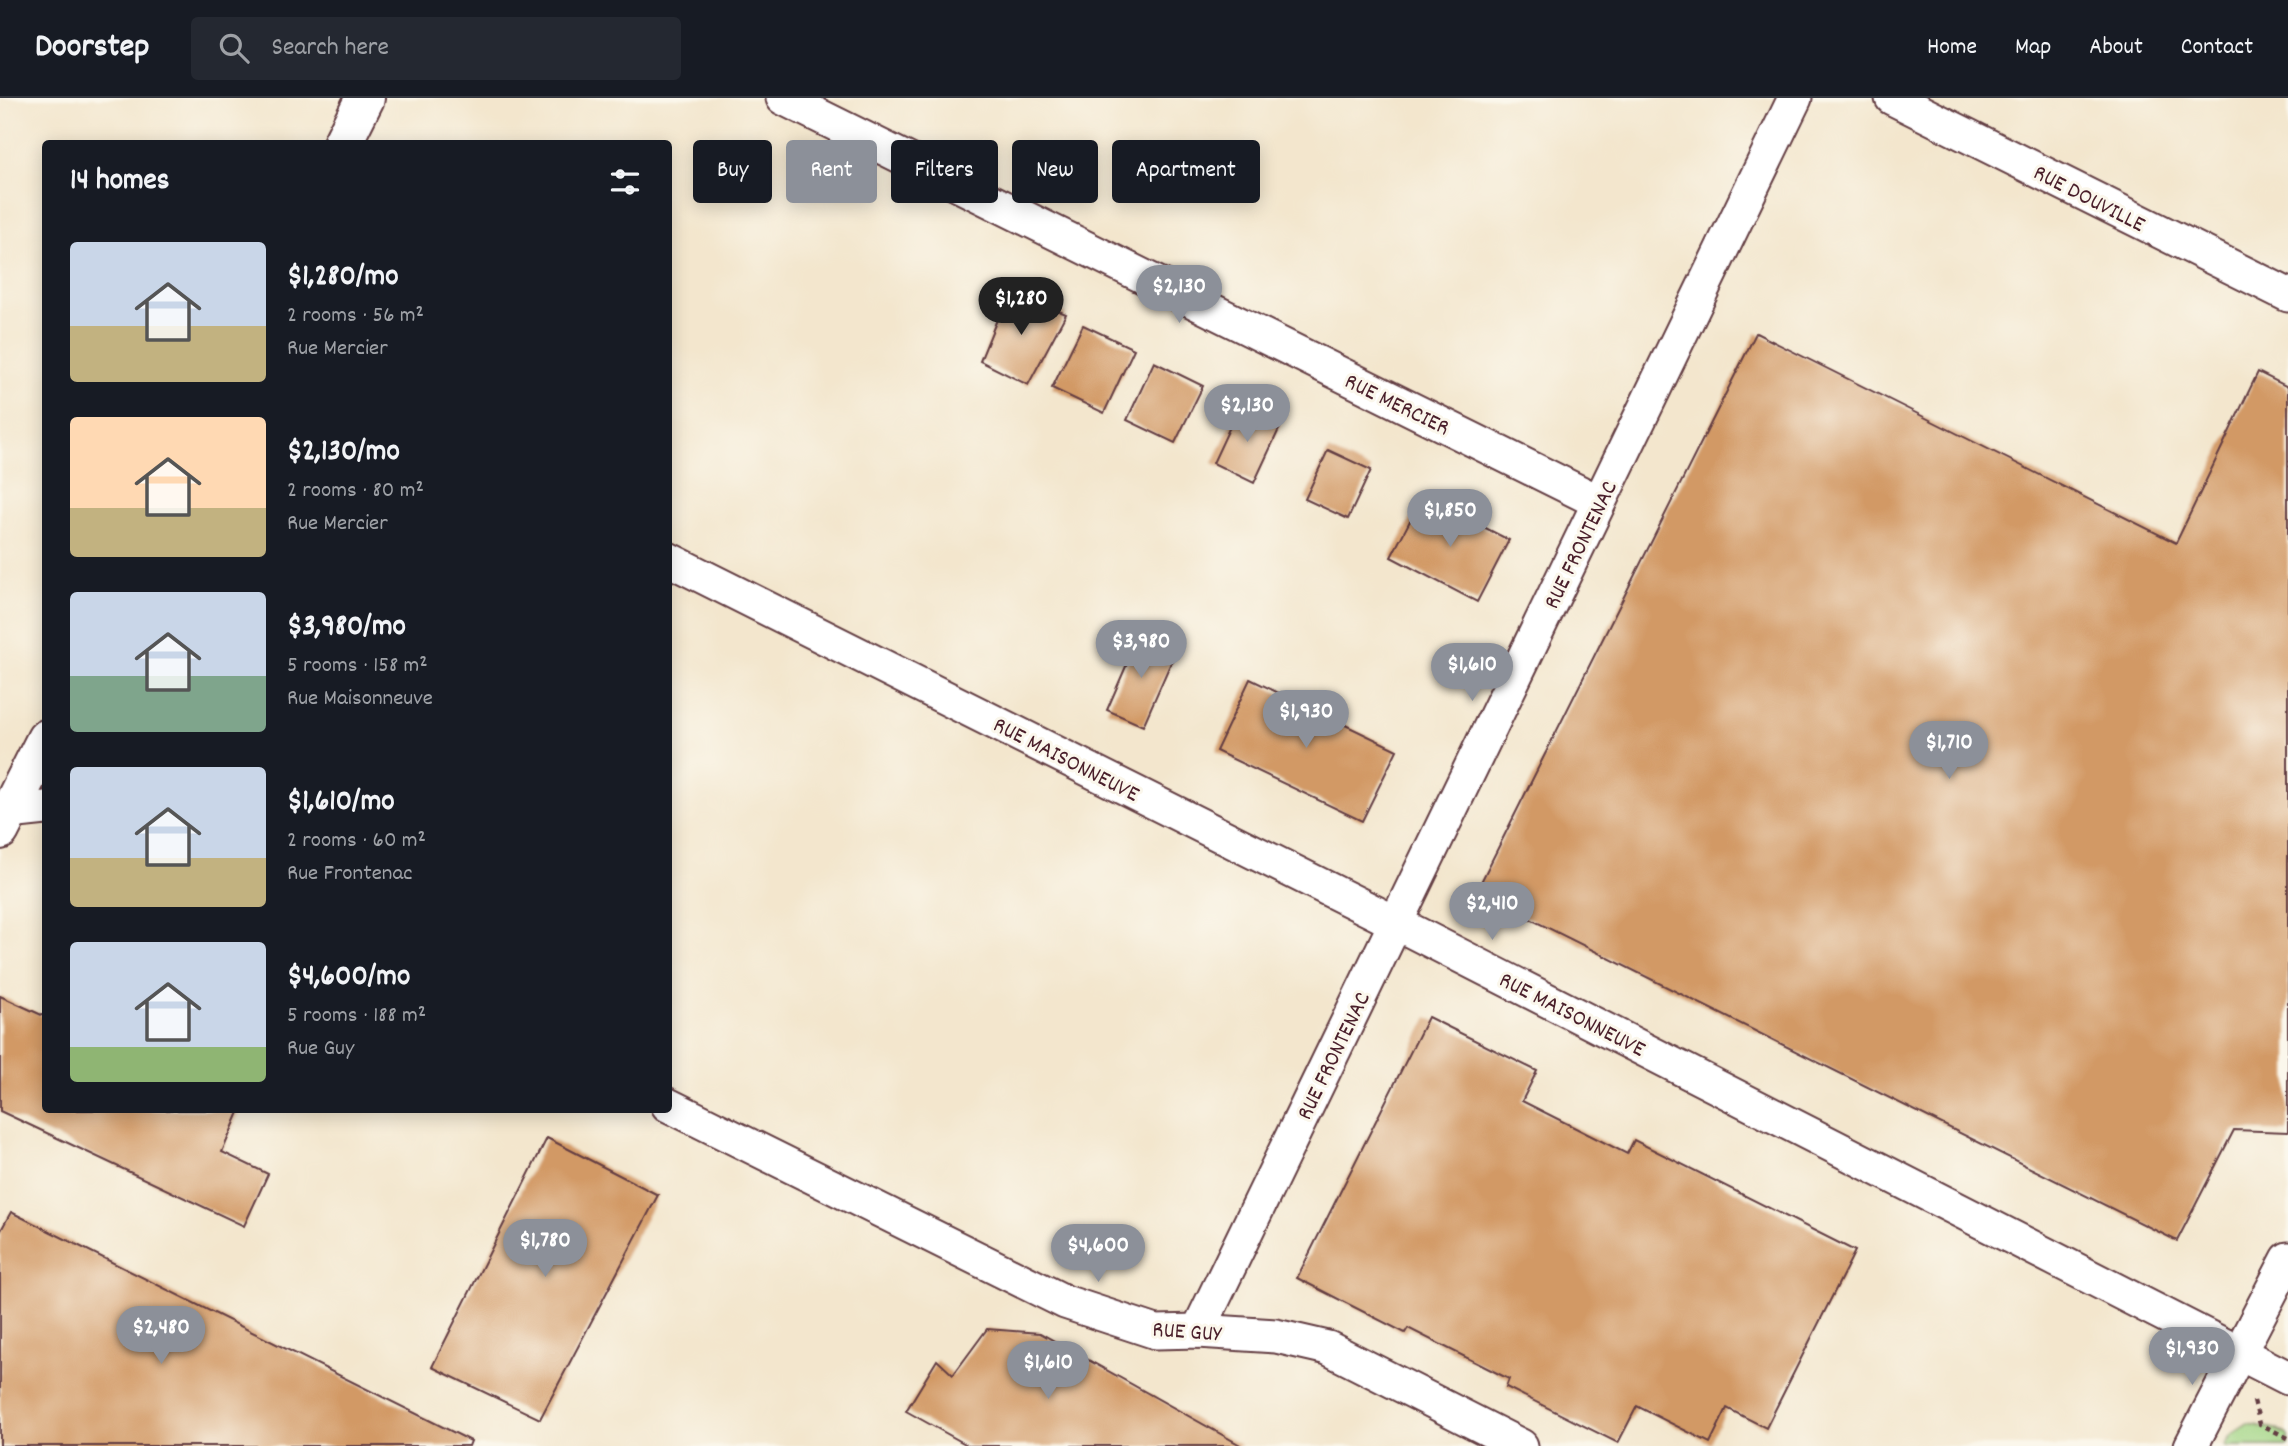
<!DOCTYPE html>
<meta charset="utf-8">
<style>
:root{--surface:#171b24;--page:#242831;--text:#f1f3f6;--muted:#9ea1a6;--line:#363941;--accent:#8c9099}
body{margin:0;font-family:Dekko,sans-serif;background:var(--page);color:var(--text);height:100vh;display:flex;flex-direction:column;font-size:26px;white-space:nowrap}
*{box-sizing:border-box;margin:0}
p{font-size:23px;color:var(--muted)}
.icon{flex:none;width:38px;height:38px;fill:none;stroke:currentColor;stroke-width:2;stroke-linecap:round;stroke-linejoin:round}
.map{position:relative;flex:1;overflow:hidden}
.sheet{position:absolute;left:42px;top:42px;width:630px;height:973px;display:flex;flex-direction:column;background:var(--surface);border-radius:7px;box-shadow:0 4px 18px #0003}
.sheet>*{flex:none}
.guide{position:absolute;left:693px;top:42px;width:665px;height:63px;display:flex;gap:14px}
.price{position:absolute;translate:-50% -60px;padding:0 16px;border-radius:24px;background:var(--accent);color:#fff;font-size:23px;line-height:46px;filter:drop-shadow(0 2px 4px #0008)}
.price::after{content:'';position:absolute;left:50%;top:42px;width:21px;height:16px;margin-left:-10px;background:inherit;clip-path:polygon(0 0,100% 0,50% 100%)}
.price.current{background:#222;color:#fff}
ul{padding:0;list-style:none}
li{display:flex;align-items:center;gap:21px;height:175px;padding:0 28px}
li span{display:grid;place-items:center;flex:none;width:196px;height:140px;border-radius:7px;color:#555}
li>.icon{margin-inline-start:auto}
span .icon{width:84px;height:84px;fill:#fffc;stroke-width:1}
li b{font-size:30px}
h2{display:flex;justify-content:space-between;align-items:center;height:84px;padding:0 28px;font-size:30px}
.tag{padding:0 24px;border-radius:7px;background:var(--surface);box-shadow:0 4px 18px #0003;font-size:24px;line-height:63px}
.tag.current{background:var(--accent);color:#fff}
header{display:flex;align-items:center;gap:42px;box-sizing:border-box;height:98px;padding:0 35px;background:var(--surface);border-bottom:2px solid var(--line)}
header strong{font-size:33px}
nav{display:flex;gap:38px;margin-inline-start:auto;font-size:24px}
.search{width:490px;height:63px;background:var(--page);display:flex;align-items:center;gap:18px;box-sizing:border-box;padding:0 24px;border-radius:7px;color:var(--muted);font-size:26px}
.map>svg:first-child{display:block}
.green{fill:#a2d585;stroke:#767a58;stroke-width:2}
.building{fill:#d29965}
.lines{fill:none;stroke-linecap:round;stroke-linejoin:round}
.minor-casing{stroke:#633d43;stroke-width:37}
.tertiary-casing{stroke:#633d43;stroke-width:42}
.path{stroke:#633d43;stroke-width:4.5;stroke-dasharray:5 5;stroke-linecap:butt}
.minor{stroke:#fff;stroke-width:33}
.tertiary{stroke:#fff;stroke-width:38}
.labels{text-anchor:middle;stroke-width:6;stroke-linejoin:round;paint-order:stroke}
.street-label{font-size:23px;fill:#4a1f2b;stroke:#fbf7ec}
</style>
<header>
<strong>Doorstep</strong>
<div class="search"><svg class="icon" aria-label="search" viewBox="0 0 24 24"><circle cx="10" cy="10" r="6"/><path d="M15 15l6 6"/></svg>Search here</div>
<nav><a>Home</a><a>Map</a><a>About</a><a>Contact</a></nav>
</header>
<div class="map">
<svg width="2288" height="1348" viewBox="0 0 2288 1348">
<rect width="100%" height="100%" fill="#fbf7ec"/>
<filter id="ink" filterUnits="userSpaceOnUse"><feTurbulence type="fractalNoise" baseFrequency=".0143" numOctaves="2"/><feDisplacementMap in="SourceGraphic" scale="14" xChannelSelector="R" yChannelSelector="G"/><feConvolveMatrix kernelMatrix="1 2 1 2 8 2 1 2 1" color-interpolation-filters="sRGB"/></filter>
<filter id="wash" filterUnits="userSpaceOnUse"><feTurbulence type="fractalNoise" baseFrequency=".00686" numOctaves="4" result="noise"/><feDisplacementMap in="SourceGraphic" scale="28" xChannelSelector="R" yChannelSelector="G"/><feGaussianBlur stdDeviation="1.57" result="paint"/><feColorMatrix in="noise" values="0 0 0 0 0 0 0 0 0 0 0 0 0 0 0 0 0 1.4 0 .05"/><feComposite in="paint" operator="in"/></filter>
<g filter="url(#wash)">
<rect width="100%" height="100%" fill="#f3e6cd"/>
<!-- green -->
<path class="green" d="M2248,1326L2275,1331L2288,1337V1348H2225L2230,1338Z"/>
<g id="blocks">
<!-- building -->
<g class="building">
<path d="M1009,192L1066,216L1028,287L980,263Z"/>
<path d="M1083,227L1134,251L1104,315L1052,290Z"/>
<path d="M1756,235L2176,445L2258,274L2288,289V1034L2234,1032L2177,1143L1476,794Z"/>
<path d="M1154,264L1203,288L1175,345L1127,322Z"/>
<path d="M1240,307L1281,327L1254,385L1213,365Z"/>
<path d="M1328,352L1371,372L1348,421L1305,401Z"/>
<path d="M1423,398L1509,442L1477,504L1391,459Z"/>
<path d="M1140,536L1176,553L1143,628L1107,612Z"/>
<path d="M1250,581L1397,652L1362,723L1216,653Z"/>
<path d="M0,898L46,919V1012H240L222,1054L268,1076L244,1128L0,1013Z"/>
<path d="M1428,919L1537,973L1522,1003L1627,1056L1634,1042L1855,1153L1766,1330L1727,1310L1710,1345L1637,1308L1618,1345L1506,1289L1509,1281L1408,1230L1405,1235L1297,1180Z"/>
<path d="M547,1040L658,1097L540,1321L432,1269Z"/>
<path d="M11,1114L471,1343L469,1348H0V1134Z"/>
<path d="M987,1231L1040,1235L1242,1348H969L906,1313L937,1262L953,1277Z"/>
</g>
</g>
</g>
<g filter="url(#ink)">
<use href="#blocks" fill-opacity="0" stroke="#633d43" stroke-width="2"/>
<g class="lines">
<defs>
<g id="minor">
<path d="M783,0L1599,404"/>
<path d="M1892,0L2288,197"/>
<path d="M668,461L1396,825L2288,1280"/>
<path d="M0,721L9,714L46,710"/>
<path d="M668,1007L1065,1204L1156,1234L1198,1233L1276,1238L1328,1250L1521,1348"/>
<path d="M1198,1233L1795,0"/>
<path d="M2191,1348L2288,1161"/>
</g>
<g id="tertiary">
<path d="M342,46L365,0"/>
<path d="M0,732L46,641"/>
</g>
</defs>
<!-- minor casing -->
<use href="#minor" class="minor-casing"/>
<!-- tertiary casing -->
<use href="#tertiary" class="tertiary-casing"/>
<!-- path -->
<path class="path" d="M2254,1303L2260,1326L2288,1340"/>
<!-- minor -->
<use href="#minor" class="minor"/>
<!-- tertiary -->
<use href="#tertiary" class="tertiary"/>
</g>
</g>
<g class="labels">
<!-- street labels -->
<g class="street-label">
<text transform="translate(2090 99) rotate(27)" y="8">RUE DOUVILLE</text>
<text transform="translate(1398 305) rotate(26)" y="8">RUE MERCIER</text>
<text transform="translate(1579 446) rotate(-64)" y="8">RUE FRONTENAC</text>
<text transform="translate(1067 660) rotate(27)" y="8">RUE MAISONNEUVE</text>
<text transform="translate(1573 915) rotate(27)" y="8">RUE MAISONNEUVE</text>
<text transform="translate(1332 957) rotate(-64)" y="8">RUE FRONTENAC</text>
<text transform="translate(1187 1232) rotate(4)" y="8">RUE GUY</text>
</g>
</g>
</svg>
<b class="price" style="left:1179px;top:227px">$2,130</b>
<b class="price current" style="left:1021px;top:239px">$1,280</b>
<b class="price" style="left:1247px;top:346px">$2,130</b>
<b class="price" style="left:1450px;top:451px">$1,850</b>
<b class="price" style="left:1141px;top:582px">$3,980</b>
<b class="price" style="left:1472px;top:605px">$1,610</b>
<b class="price" style="left:1306px;top:652px">$1,930</b>
<b class="price" style="left:1949px;top:683px">$1,710</b>
<b class="price" style="left:1492px;top:844px">$2,410</b>
<b class="price" style="left:545px;top:1181px">$1,780</b>
<b class="price" style="left:1098px;top:1186px">$4,600</b>
<b class="price" style="left:161px;top:1268px">$2,480</b>
<b class="price" style="left:2192px;top:1289px">$1,930</b>
<b class="price" style="left:1048px;top:1303px">$1,610</b>
<div class="guide">
<a class="tag">Buy</a>
<a class="tag current">Rent</a>
<a class="tag">Filters</a>
<a class="tag">New</a>
<a class="tag">Apartment</a>
</div>
<section class="sheet">
<h2>14 homes<svg class="icon" aria-label="filters" viewBox="0 0 24 24"><path d="M4 7h16M4 17h16"/><circle cx="9" cy="7" r="2"/><circle cx="15" cy="17" r="2"/></svg></h2>
<ul>
<li><span style="background:linear-gradient(#c9d6e8 60%,#c2b280 0)"><svg class="icon" aria-label="home" viewBox="0 0 24 24"><path d="M3 11l9-7 9 7M6 9v11h12V9"/></svg></span><div><b>$1,280/mo</b><p>2 rooms · 56 m²</p><p>Rue Mercier</p></div></li>
<li><span style="background:linear-gradient(#ffd9b3 65%,#c2b280 0)"><svg class="icon" aria-label="home" viewBox="0 0 24 24"><path d="M3 11l9-7 9 7M6 9v11h12V9"/></svg></span><div><b>$2,130/mo</b><p>2 rooms · 80 m²</p><p>Rue Mercier</p></div></li>
<li><span style="background:linear-gradient(#c9d6e8 60%,#7fa58c 0)"><svg class="icon" aria-label="home" viewBox="0 0 24 24"><path d="M3 11l9-7 9 7M6 9v11h12V9"/></svg></span><div><b>$3,980/mo</b><p>5 rooms · 158 m²</p><p>Rue Maisonneuve</p></div></li>
<li><span style="background:linear-gradient(#c9d6e8 65%,#c2b280 0)"><svg class="icon" aria-label="home" viewBox="0 0 24 24"><path d="M3 11l9-7 9 7M6 9v11h12V9"/></svg></span><div><b>$1,610/mo</b><p>2 rooms · 60 m²</p><p>Rue Frontenac</p></div></li>
<li><span style="background:linear-gradient(#c9d6e8 75%,#8fb573 0)"><svg class="icon" aria-label="home" viewBox="0 0 24 24"><path d="M3 11l9-7 9 7M6 9v11h12V9"/></svg></span><div><b>$4,600/mo</b><p>5 rooms · 188 m²</p><p>Rue Guy</p></div></li>
</ul>
</section>
</div>
